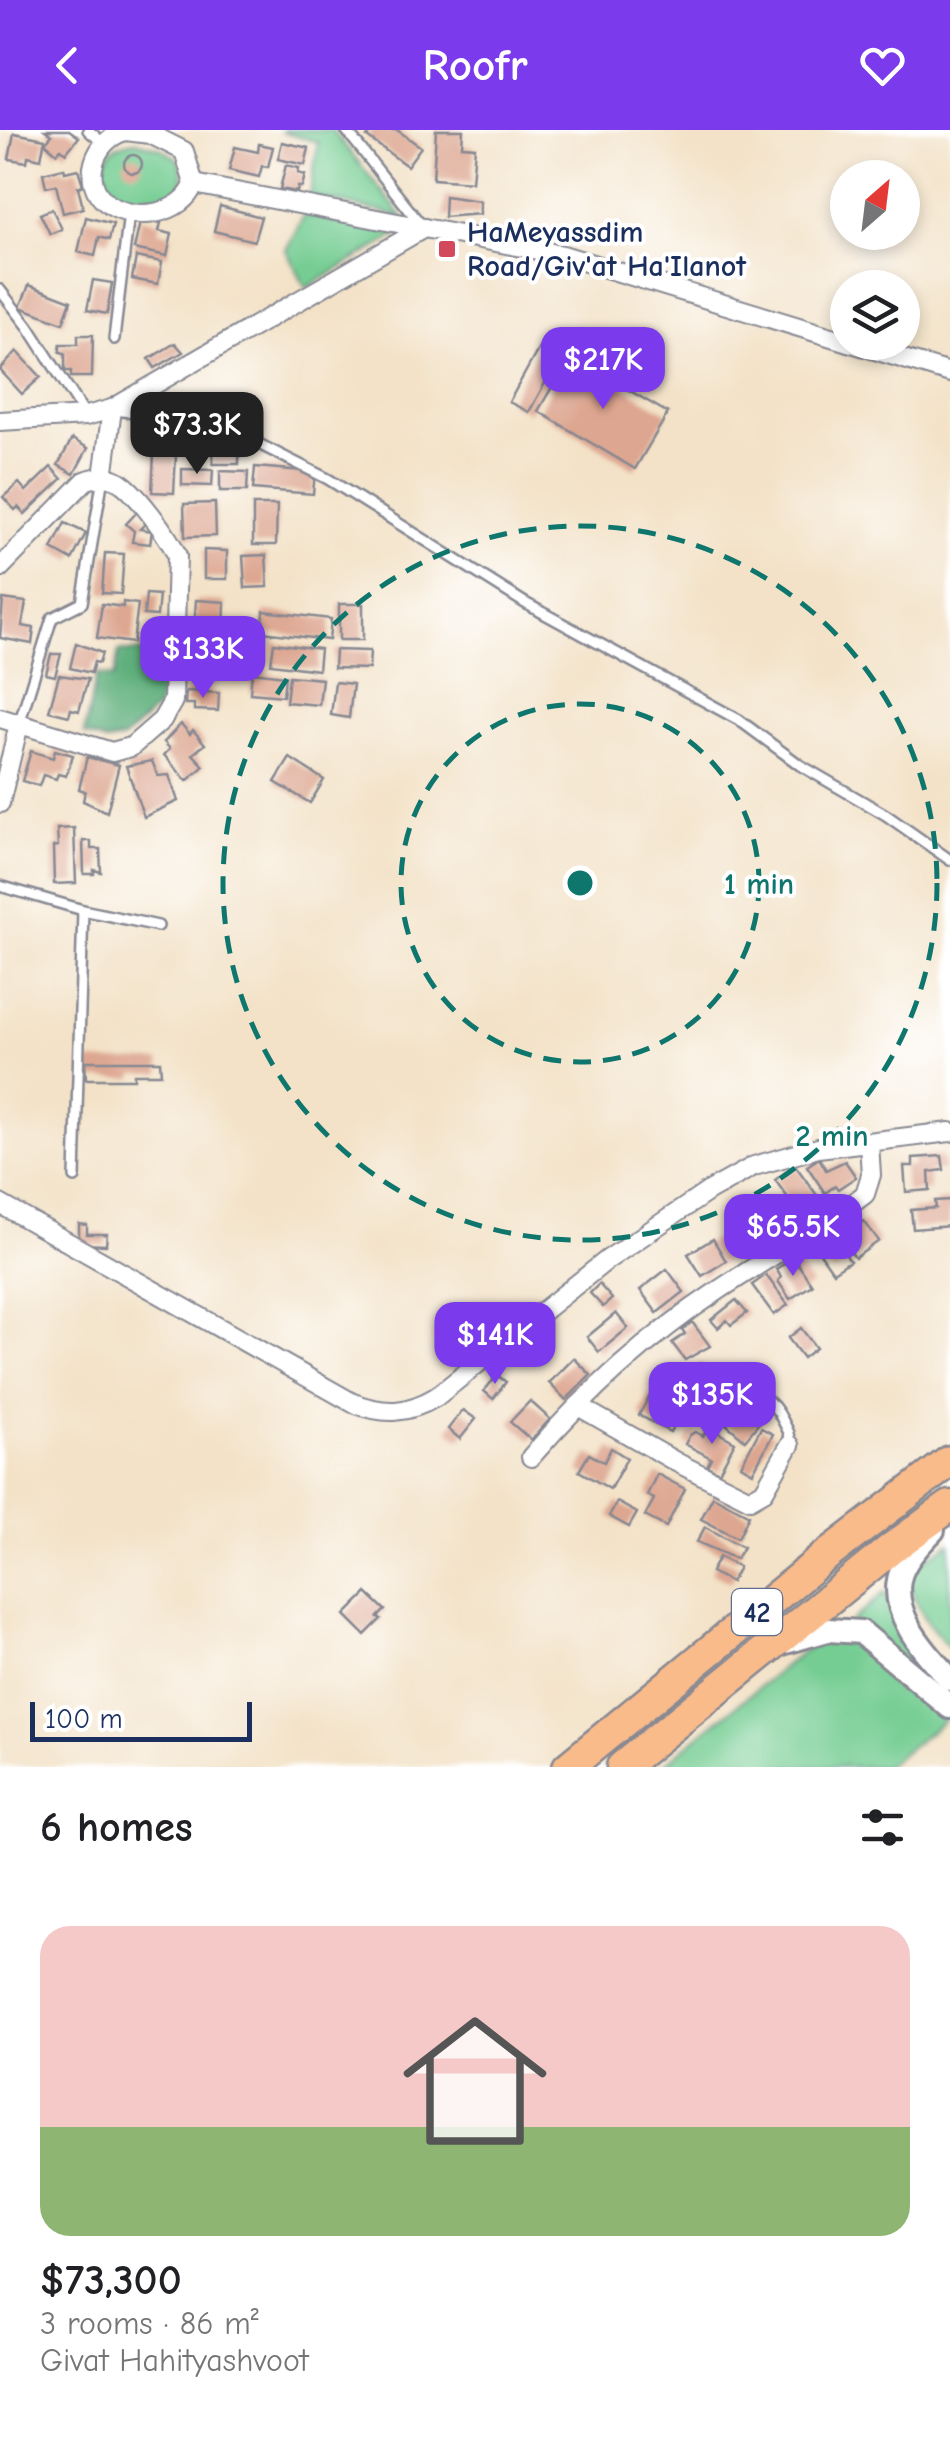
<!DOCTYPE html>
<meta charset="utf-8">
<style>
:root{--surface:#fff;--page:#f6f6f6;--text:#202124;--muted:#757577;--line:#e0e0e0;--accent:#7c3aed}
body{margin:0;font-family:"Comic Neue",sans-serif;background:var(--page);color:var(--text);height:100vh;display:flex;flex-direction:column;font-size:38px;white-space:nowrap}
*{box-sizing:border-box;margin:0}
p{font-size:32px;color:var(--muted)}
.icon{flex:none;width:55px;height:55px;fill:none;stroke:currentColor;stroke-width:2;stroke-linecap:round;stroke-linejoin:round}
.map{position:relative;height:1637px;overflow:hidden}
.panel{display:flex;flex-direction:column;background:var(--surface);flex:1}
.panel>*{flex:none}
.needle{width:65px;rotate:28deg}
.buttons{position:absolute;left:830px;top:30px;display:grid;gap:20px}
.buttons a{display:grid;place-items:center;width:90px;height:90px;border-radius:50%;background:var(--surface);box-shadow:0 5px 15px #0003;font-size:50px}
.scale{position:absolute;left:30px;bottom:25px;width:222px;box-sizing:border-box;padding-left:10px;border:5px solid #1b2f5e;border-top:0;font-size:28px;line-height:35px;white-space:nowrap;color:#1b2f5e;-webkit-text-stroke:8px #fff;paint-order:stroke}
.price{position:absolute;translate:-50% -85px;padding:0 22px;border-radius:20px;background:var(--accent);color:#fff;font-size:32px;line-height:65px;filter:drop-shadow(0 2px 5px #0008)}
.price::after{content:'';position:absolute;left:50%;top:60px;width:30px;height:22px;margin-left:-15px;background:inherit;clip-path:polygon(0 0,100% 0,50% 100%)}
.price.on{background:#222;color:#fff}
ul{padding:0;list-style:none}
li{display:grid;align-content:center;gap:20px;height:530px;padding:0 40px}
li+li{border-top:2px solid var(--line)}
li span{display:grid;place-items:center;height:310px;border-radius:30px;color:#555}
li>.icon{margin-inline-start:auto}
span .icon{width:180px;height:180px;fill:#fffc;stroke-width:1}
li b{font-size:42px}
h2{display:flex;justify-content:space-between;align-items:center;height:120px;padding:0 40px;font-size:42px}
header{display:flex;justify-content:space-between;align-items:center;height:130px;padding:0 40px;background:var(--accent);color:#fff;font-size:45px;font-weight:700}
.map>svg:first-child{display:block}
.green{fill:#76cd93;stroke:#487e78;stroke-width:2.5}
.forest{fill:#60b07d;stroke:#3e706e;stroke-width:2.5}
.building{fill:#dda690}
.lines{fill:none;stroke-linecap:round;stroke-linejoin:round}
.service-casing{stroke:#878892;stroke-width:14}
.minor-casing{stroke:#878892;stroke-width:22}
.tertiary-casing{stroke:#878892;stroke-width:28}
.trunk-casing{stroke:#878892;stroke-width:35}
.service{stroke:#fff;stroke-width:9}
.minor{stroke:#fff;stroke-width:18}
.tertiary{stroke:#fff;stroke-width:22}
.trunk{stroke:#fabb8b;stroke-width:30}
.ring{fill:none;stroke:#0f766e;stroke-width:5;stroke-dasharray:18 12}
.poi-dot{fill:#d1495b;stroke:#fff;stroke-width:4}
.labels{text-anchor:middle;stroke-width:8;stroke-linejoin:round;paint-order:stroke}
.shield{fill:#fff;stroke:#5f6d8e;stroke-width:2.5}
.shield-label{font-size:28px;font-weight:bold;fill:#1b2f5e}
.poi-label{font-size:30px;font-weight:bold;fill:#1b2f5e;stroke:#fff;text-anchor:start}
.centre{fill:#0f766e;stroke:#fff;stroke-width:5}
.ring-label{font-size:30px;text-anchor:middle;font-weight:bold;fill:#0f766e;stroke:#fff;stroke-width:8;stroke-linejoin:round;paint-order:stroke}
</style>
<header><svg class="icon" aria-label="back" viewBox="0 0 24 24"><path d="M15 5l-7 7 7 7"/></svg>Roofr<svg class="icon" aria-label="heart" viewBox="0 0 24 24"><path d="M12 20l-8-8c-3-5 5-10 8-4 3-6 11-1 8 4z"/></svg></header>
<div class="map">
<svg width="950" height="1637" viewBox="0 0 950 1637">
<rect width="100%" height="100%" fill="#fff"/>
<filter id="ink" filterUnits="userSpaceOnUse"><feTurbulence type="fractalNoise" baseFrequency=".01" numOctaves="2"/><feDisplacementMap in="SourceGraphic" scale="20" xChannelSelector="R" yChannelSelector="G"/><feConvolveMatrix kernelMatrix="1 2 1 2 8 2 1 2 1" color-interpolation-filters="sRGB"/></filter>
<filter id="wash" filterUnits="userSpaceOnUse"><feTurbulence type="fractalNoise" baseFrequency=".0048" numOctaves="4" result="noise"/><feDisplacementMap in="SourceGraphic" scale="40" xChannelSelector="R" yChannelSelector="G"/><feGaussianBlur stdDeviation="2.25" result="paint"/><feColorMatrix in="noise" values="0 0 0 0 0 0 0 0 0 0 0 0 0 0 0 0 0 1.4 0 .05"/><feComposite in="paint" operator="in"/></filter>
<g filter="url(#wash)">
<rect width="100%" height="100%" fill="#f3e2c7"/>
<!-- green -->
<g class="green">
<path d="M284,0H332L403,87L310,66L318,12L282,2Z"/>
<path d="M136,11L160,18L178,29C208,90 85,85 105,31C111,16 122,13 136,11Z"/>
<path d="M304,85L399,104L306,158L286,120Z"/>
<path d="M950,1413V1518C927,1495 914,1474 906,1442Z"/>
<path d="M885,1462L890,1477L937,1546L936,1555L852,1491Z"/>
<path d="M830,1509L863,1515L944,1590L885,1637H661L803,1521Z"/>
</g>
<!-- forest -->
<path class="forest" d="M119,521L163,522L161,565L157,578L123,609L106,612L84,604L97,544L114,548Z"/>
<g id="blocks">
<!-- building -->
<g class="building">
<path d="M45,0H69L79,7L66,23L61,19L57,23L45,13L52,5Z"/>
<path d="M372,0H397L421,17L407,36L367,7Z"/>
<path d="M436,0H463L462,16L475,17L472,52L433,49Z"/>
<path d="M14,3L45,9L41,29L28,26L27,32L9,29Z"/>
<path d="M282,12L309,18L305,35L278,29Z"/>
<path d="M259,14L273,17L268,37L262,36L259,47L229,40L235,17L258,22Z"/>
<circle cx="133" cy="34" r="9"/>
<path d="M286,35L299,38L298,43L305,45L302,57H298L297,62L280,59Z"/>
<path d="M64,38L65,42L78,39L83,55L78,57L83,78L63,83L56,55L46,57L43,43Z"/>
<path d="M445,66L480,71V84L444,87Z"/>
<path d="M220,76L261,87L254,111L214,101Z"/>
<path d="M52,79L62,99L50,104L40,84Z"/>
<path d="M86,87L113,94L109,110L99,107L95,126L78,122Z"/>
<path d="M141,88L161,93L159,101L172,104L167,126L134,119Z"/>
<path d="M136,127L162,132L158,154L132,149Z"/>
<path d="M93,150L112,153L107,184L87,180Z"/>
<path d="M29,155L71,171L63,193L20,177Z"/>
<path d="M78,205H93L92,247H71V241H65V223L60,222V214H78Z"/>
<path d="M545,207L564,218L529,282L509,272Z"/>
<path d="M175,213L183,222L155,238L149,229Z"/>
<path d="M17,221L41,247L22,264L0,240Z"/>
<path d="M570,226L668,283L635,339L538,281Z"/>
<path d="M214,304L239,305V334H213Z"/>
<path d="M72,309L88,318L74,344L58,335Z"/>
<path d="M154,324L176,325L174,363L152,362Z"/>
<path d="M51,337L62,349L25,384L18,377L15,380L3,367L19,353L26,361Z"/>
<path d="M255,337L315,342L313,364L253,359Z"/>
<path d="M182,339L213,340L212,356L182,355Z"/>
<path d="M220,341L248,342L247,361H220Z"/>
<path d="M215,373L216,406L185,407L184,374Z"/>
<path d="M253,375H277L276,415H253Z"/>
<path d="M138,381L148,391L140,399L152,401L150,414L132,412L134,401L126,394Z"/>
<path d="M65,393L86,403L72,430L52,419Z"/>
<path d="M204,420L227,421V449H204Z"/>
<path d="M105,423L124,424L121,464L102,463Z"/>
<path d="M266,425L268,457L245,458L243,426Z"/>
<path d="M146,464L159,465L157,486L144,485Z"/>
<path d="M3,469L26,472L22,496L34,498L32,514L0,508Z"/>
<path d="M196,470L225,472L224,502L194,500Z"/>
<path d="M123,472L138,474L133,513L97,508L102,474L123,477Z"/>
<rect x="339" y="474" width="24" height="36"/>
<path d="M264,481L331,489L329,510L262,502Z"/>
<path d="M193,511L207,512L206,518H221L219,548L185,546L186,530H192Z"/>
<path d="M245,511L256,513L255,530L243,529Z"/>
<path d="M76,513L102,523L99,533L94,532L91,543L70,538Z"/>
<path d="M274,513L320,519L318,540L271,534Z"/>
<path d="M335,520L370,521L369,539L334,538Z"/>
<path d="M51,524H61L55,546L46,544Z"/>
<path d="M252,542L285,546L283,566L250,563Z"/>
<path d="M59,545L88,549L79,581L71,579L69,586L49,581Z"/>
<path d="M289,546L322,549L319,575L286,572Z"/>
<path d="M335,552L353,554L349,588L331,585Z"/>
<path d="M186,561L219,563L218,581L194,580V574H185Z"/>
<path d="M181,594L190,604L193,600L205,614L193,624L204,636L187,651L164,625L170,619L164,612Z"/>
<path d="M55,620L73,625L66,646L58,644L56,649L43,645L39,656L22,651L31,621L53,628Z"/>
<path d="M87,627L119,635L107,682L83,671L85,661L79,659Z"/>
<path d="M290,628L324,650L310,673L275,652Z"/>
<path d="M152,631L158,646L169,645L178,671L144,687L126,636Z"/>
<path d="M74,698L76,753L54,754L53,717L58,716L57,699Z"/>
<path d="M83,711H91V719H100L101,742L94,740V744H84Z"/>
<path d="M85,931H160L161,944H134V949H86Z"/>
<path d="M942,1026L944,1040L929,1042L930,1060L906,1062L904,1036H913V1028Z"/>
<path d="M819,1028L826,1040L845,1031L856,1047L838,1059L835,1056L825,1063L807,1036Z"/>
<path d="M795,1035L819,1068L799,1083L775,1050Z"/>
<path d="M950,1070V1096L913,1099L911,1080L936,1078L935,1071Z"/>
<path d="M864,1091L879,1111L855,1128L845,1113L849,1110L845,1104Z"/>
<path d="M79,1094L87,1095V1104H107L106,1115L79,1114Z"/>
<path d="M749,1096L755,1106L740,1116L734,1107Z"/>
<path d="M834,1108L850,1131L833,1142L817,1119Z"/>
<path d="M713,1109L726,1131L702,1146L688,1124Z"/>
<path d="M794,1128L812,1155L790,1169L778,1151L781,1147L776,1139Z"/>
<path d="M667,1139L684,1162L657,1183L640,1160Z"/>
<path d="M766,1145L788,1175L774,1185L752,1155Z"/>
<path d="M599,1154L612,1169L603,1177L590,1163Z"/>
<path d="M736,1170L747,1183L731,1195L727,1190L718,1198L711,1190Z"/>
<path d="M616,1183L628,1198L599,1222L587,1207Z"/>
<path d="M692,1192L710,1216L685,1230L672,1213L685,1204L682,1200Z"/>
<path d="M801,1198L816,1218L803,1228L788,1208Z"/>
<path d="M574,1228L591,1245L566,1270L549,1253Z"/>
<path d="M701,1233L709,1243L718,1236L729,1251L702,1271L683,1247Z"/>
<path d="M497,1245L506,1252L493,1269L484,1261Z"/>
<path d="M672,1258L689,1267L670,1302L639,1285L650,1265L663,1273Z"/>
<path d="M530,1271L550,1289L531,1310L510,1292Z"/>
<path d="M744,1272L763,1288L745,1310L726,1294Z"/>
<path d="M463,1280L476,1289L460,1309L448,1299Z"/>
<path d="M708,1297L735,1312L719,1342L707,1336L711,1328L685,1314L690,1305L695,1302L703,1306Z"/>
<path d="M761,1298L773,1304L753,1342L741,1335Z"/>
<path d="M611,1318L627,1328L610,1359L579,1341L589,1324L604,1332Z"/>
<path d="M657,1344L685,1359L666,1397L645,1386L654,1369L647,1365Z"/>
<path d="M713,1366L749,1385L738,1408L701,1389Z"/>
<path d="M617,1372L637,1383L629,1397L609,1386Z"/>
<path d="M705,1397L743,1417L736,1429L697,1412Z"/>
<path d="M719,1427L739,1437L731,1452L711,1442Z"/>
<path d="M367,1463L385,1480L378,1487L381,1489L365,1505L345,1485Z"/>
</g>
</g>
</g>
<g filter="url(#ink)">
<use href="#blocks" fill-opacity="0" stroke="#878892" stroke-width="2.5"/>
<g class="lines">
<defs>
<g id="service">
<path d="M88,0L103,13"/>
<path d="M346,0L422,96"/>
<path d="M0,160L28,196L86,286"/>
<path d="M114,209L129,83"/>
<path d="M115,280L191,290L231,300L328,349L525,473L739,590L800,635L886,685L950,730"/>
<path d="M19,594L52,488L82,473L103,347"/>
<path d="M0,756L83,780L158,796"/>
<path d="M75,1047L83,780"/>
<path d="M714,1283L735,1266C760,1262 772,1268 783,1291C788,1300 791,1305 790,1315"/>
</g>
<g id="minor">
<path d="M126,1L150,4L184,21L194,54C183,85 133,93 107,73C79,52 95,8 126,1Z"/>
<path d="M194,54L424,98"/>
<path d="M848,212L950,243"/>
<path d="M0,291L86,286L112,279L424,98L563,125L848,212"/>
<path d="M103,347L112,279"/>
<path d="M0,438L85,351C95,347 106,345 116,350C133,357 171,409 177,426L173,571L162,590L131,617L112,622L0,588"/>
<path d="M0,673L19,594"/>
<path d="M0,1074L353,1273C385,1285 407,1284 436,1267L607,1130L709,1061L754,1036L818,1018L950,1002"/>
<path d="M578,1276L678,1333L750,1369L764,1361L790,1315"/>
<path d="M531,1327C586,1263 648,1207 719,1160C767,1128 820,1099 865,1064L871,1045L869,1013"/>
</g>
<g id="tertiary">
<path d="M933,1400C922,1412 910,1423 903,1438C884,1478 924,1522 950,1549"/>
<path d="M782,1513L828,1500L861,1502L950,1577"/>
</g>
<g id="trunk">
<path d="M568,1637L822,1429L950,1331"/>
<path d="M622,1637L892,1418L950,1376"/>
</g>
</defs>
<!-- service casing -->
<use href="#service" class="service-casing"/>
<!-- minor casing -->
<use href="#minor" class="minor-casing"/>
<!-- tertiary casing -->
<use href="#tertiary" class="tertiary-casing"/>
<!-- trunk casing -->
<use href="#trunk" class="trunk-casing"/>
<!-- service -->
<use href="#service" class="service"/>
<!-- minor -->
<use href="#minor" class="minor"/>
<!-- tertiary -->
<use href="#tertiary" class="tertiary"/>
<!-- trunk -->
<use href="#trunk" class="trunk"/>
</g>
</g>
<!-- distance rings -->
<g class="ring">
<circle cx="580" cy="753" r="179"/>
<circle cx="580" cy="753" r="357"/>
</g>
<!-- markers -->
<rect class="poi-dot" x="437" y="109" width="20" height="20" rx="5"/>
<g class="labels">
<!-- shield labels -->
<rect class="shield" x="732" y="1459" width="50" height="46" rx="8"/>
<g class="shield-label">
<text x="757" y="1492">42</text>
</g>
<!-- poi labels -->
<g class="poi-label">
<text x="467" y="112">HaMeyassdim<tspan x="467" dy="34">Road/Giv'at Ha'Ilanot</tspan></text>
</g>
</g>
<circle cx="580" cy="753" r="15" class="centre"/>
<g class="ring-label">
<text x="759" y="764">1 min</text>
<text x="832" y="1016">2 min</text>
</g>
</svg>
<div class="buttons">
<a><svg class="needle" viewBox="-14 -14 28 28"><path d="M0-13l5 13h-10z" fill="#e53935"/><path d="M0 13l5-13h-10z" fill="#757577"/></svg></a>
<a><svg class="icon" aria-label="layers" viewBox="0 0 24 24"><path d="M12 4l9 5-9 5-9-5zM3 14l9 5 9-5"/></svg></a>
</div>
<div class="scale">100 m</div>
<b class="price" style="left:603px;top:282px">$217K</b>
<b class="price on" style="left:197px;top:347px">$73.3K</b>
<b class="price" style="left:203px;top:571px">$133K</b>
<b class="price" style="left:793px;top:1149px">$65.5K</b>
<b class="price" style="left:495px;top:1257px">$141K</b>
<b class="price" style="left:712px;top:1317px">$135K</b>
</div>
<section class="panel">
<h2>6 homes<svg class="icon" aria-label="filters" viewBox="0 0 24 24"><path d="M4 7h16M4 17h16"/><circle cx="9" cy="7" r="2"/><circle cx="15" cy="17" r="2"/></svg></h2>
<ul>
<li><span style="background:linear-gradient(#f6c9c9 65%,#8fb573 0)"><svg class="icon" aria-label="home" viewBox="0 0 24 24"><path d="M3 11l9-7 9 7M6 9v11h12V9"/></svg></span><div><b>$73,300</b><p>3 rooms · 86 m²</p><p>Givat Hahityashvoot</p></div></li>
</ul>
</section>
